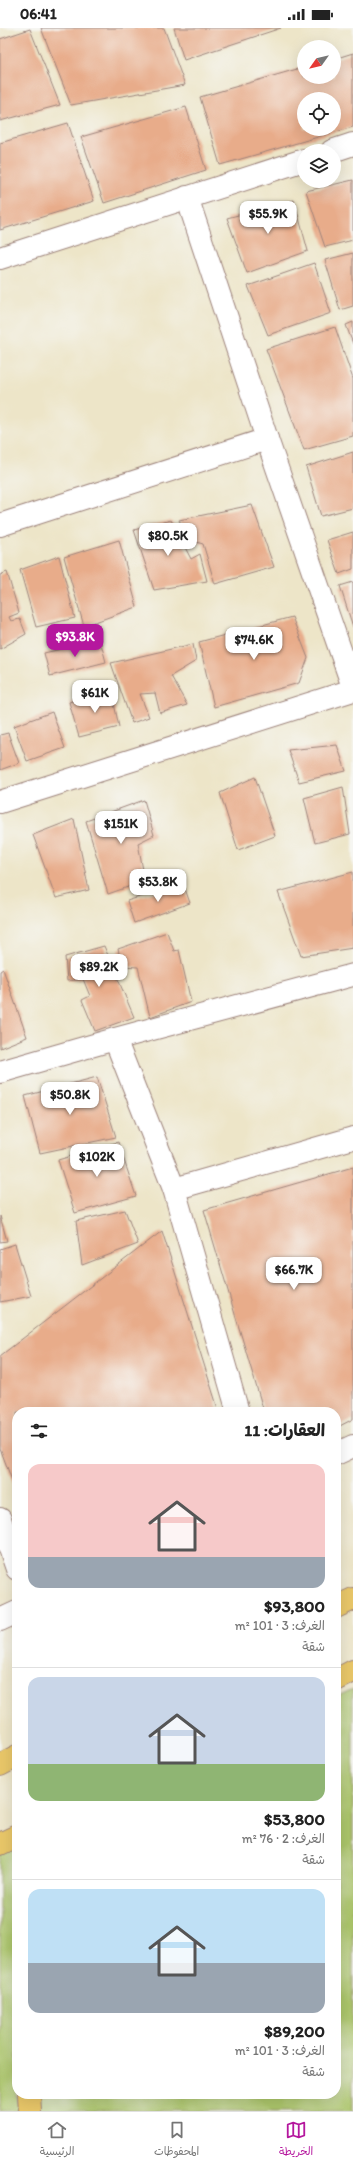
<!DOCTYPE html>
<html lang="ar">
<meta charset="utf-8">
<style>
:root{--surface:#fff;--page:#f6f6f6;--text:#222;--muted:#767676;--line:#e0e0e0;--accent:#b5179e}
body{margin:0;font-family:Itim,"Playpen Sans Arabic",sans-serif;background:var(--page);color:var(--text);direction:rtl;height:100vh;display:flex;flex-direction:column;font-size:15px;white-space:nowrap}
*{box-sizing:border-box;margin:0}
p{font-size:13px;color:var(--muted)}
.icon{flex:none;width:22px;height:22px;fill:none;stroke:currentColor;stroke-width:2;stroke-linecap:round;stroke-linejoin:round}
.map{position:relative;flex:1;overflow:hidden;direction:ltr}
.panel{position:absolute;left:12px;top:1379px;width:329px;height:692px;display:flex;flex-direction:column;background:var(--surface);border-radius:16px;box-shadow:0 4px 16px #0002;direction:rtl}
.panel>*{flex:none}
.needle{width:26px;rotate:236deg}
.buttons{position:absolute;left:297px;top:12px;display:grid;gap:8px}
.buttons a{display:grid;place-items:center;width:44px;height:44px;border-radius:50%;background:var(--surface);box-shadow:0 4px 16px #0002;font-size:20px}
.price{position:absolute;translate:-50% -34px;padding:0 9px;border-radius:8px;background:#fff;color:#222;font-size:13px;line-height:26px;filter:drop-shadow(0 1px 2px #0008)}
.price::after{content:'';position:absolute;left:50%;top:24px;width:12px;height:9px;margin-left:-6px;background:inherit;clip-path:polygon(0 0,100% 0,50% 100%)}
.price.selected{background:var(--accent);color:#fff}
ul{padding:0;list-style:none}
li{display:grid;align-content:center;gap:8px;height:212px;padding:0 16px}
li+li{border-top:1px solid var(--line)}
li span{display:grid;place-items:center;height:124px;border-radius:12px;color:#555}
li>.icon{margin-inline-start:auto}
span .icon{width:72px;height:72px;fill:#fffc;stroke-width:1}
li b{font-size:17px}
h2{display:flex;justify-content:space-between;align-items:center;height:48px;padding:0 16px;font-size:17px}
.status{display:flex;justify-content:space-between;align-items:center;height:28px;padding:0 20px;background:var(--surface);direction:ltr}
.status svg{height:11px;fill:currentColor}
.menu{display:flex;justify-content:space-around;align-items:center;height:56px;border-top:1px solid var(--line);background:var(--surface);font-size:11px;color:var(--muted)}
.menu a{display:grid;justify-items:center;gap:2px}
.menu .selected{color:var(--accent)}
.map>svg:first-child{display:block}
.green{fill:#abc56b;stroke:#7a724b}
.building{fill:#e8ac8a;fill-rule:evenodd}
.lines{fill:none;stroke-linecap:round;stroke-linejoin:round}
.minor-casing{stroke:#9c827a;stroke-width:24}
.highway-casing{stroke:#9c827a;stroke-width:24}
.minor{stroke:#fff;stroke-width:22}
.highway{stroke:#e9c769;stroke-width:22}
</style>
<div class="status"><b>06:41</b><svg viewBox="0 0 49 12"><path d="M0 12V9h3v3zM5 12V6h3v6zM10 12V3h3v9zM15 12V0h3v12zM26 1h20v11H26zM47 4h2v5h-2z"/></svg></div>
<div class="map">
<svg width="353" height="2083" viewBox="0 0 353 2083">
<rect width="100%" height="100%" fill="#f6f6f2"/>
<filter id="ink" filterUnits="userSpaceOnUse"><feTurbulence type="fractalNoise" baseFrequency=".025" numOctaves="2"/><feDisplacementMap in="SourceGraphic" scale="8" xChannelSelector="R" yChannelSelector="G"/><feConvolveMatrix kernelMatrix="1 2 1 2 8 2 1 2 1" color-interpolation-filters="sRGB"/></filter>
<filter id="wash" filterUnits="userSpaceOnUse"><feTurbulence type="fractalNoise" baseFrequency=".012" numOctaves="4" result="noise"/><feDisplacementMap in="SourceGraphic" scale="16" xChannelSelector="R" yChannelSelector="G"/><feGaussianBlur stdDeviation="0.9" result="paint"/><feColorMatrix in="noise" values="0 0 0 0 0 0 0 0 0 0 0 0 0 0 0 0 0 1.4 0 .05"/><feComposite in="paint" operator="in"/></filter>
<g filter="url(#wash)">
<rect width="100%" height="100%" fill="#ede5c8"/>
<!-- green -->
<g class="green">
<path d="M353,1661V2083H40L38,2066H336V1669Z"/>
<path d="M17,1816V2066L20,2083H0V1825Z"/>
</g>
<g id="blocks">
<!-- building -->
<g class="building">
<path d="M41,0H164L185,57L71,77Z"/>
<path d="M174,0H281L184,32Z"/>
<path d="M30,1L60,77L0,93V11Z"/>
<path d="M353,25V99L220,137L200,69L304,39V49H334V31ZM304,71H334V101H304Z"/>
<path d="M186,79L206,142L104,175L81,109Z"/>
<path d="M68,95L94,173L0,202V115Z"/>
<path d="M353,152V212L325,219L306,163Z"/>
<path d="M294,172L308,223L247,245L227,190Z"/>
<path d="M353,225V278L340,282L325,232Z"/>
<path d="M314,235L331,285L268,307L248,258Z"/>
<path d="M353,294V316L346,297Z"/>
<path d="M335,299L353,351V408L304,422L266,321Z"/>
<path d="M353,424V480L321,488L306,439Z"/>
<path d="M252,477L274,539L215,556L203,516L189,512L179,492Z"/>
<path d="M171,492L191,531L200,526L207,553L154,562L134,502Z"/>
<path d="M353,504V541L339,546L327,512Z"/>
<path d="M119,512L137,579L84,598L64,529Z"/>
<path d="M59,528L75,590L36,599L20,542Z"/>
<path d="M7,544L19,585L9,589L11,593L20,591L26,606L0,621V547Z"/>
<path d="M353,554V599L340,558Z"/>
<path d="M292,589L308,630L299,655L214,679L199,614Z"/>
<path d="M100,612L106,634L50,648L44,625Z"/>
<path d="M193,616L196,633L171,648L187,677L160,685L155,665L140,666L149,689L132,695L111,635Z"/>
<path d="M111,661L119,699L79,709L69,674Z"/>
<path d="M52,684L65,720L27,733L14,698Z"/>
<path d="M8,705L19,735L0,742V707Z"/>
<path d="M337,717L346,743L299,754L288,722Z"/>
<path d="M255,749L275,808L238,822L220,765Z"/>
<path d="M343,759L350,806L315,815L304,770Z"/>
<path d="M144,772L154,807L138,815L145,853L108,866L86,793Z"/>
<path d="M74,791L89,862L56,870L33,807Z"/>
<path d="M353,844V920L301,928L278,864Z"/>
<path d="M183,855L190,875L134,895L127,873Z"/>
<path d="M167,904L174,923L179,922L191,974L150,989L138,939L122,938L118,921Z"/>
<path d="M104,918L134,989L95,1003L82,972L90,968L83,951L67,953L65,929Z"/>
<path d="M3,941L27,1009L0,1020V943Z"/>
<path d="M97,1049L116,1109L40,1125L25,1068Z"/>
<path d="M118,1114L136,1168L75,1185L58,1132Z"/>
<path d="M353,1139V1391L336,1400V1384H264L204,1182Z"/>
<path d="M125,1182L138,1216L82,1237L76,1193Z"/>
<path d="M0,1188L7,1213L0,1214Z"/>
<path d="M162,1203L219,1384H17V1466L0,1420V1328Z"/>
<path d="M15,1216L31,1268L0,1274V1221Z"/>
</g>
</g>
</g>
<g filter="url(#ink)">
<use href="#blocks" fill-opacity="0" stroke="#9c827a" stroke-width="1"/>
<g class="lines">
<defs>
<g id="minor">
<path d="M332,123L353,116"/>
<path d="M187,169L267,411L353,659"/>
<path d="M0,230L304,132"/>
<path d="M0,497L267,411"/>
<path d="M0,774L353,662"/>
<path d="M115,1011L174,1161"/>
<path d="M0,1044L115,1011L353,947"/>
<path d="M238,1384L174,1161L353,1110"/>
<path d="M336,1426L353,1418"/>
<path d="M0,1491L17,1541"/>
<path d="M0,1592L17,1584"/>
</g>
<g id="highway">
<path d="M336,1579L353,1571"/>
<path d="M336,1652L353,1643"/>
<path d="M0,1737L17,1728"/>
<path d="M0,1816L17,1808"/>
<path d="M29,2066L30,2083"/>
</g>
</defs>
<!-- minor casing -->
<use href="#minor" class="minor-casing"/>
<!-- highway casing -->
<use href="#highway" class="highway-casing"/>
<!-- minor -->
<use href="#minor" class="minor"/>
<!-- highway -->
<use href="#highway" class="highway"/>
</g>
</g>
</svg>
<div class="buttons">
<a><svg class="needle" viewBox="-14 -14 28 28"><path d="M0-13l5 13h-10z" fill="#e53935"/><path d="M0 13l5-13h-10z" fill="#767676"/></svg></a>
<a><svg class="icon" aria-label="locate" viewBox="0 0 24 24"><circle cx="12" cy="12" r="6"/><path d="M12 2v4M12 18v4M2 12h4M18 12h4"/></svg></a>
<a><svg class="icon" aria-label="layers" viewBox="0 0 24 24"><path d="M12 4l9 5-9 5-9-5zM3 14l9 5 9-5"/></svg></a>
</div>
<b class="price" style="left:268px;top:207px">$55.9K</b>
<b class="price" style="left:168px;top:529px">$80.5K</b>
<b class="price selected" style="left:75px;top:630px">$93.8K</b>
<b class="price" style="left:254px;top:633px">$74.6K</b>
<b class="price" style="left:95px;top:686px">$61K</b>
<b class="price" style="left:121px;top:817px">$151K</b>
<b class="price" style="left:158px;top:875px">$53.8K</b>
<b class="price" style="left:99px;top:960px">$89.2K</b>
<b class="price" style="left:70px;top:1088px">$50.8K</b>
<b class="price" style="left:97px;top:1150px">$102K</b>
<b class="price" style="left:294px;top:1263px">$66.7K</b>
<section class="panel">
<h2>العقارات: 11<svg class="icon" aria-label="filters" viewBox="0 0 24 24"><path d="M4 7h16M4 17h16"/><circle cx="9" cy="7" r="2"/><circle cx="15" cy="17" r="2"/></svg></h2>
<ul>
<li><span style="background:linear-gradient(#f6c9c9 75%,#9aa5b1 0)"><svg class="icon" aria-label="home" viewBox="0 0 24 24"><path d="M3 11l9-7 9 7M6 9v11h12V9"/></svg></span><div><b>$93,800</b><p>الغرف: 3 · 101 m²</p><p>شقة</p></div></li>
<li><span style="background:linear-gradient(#c9d6e8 70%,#8fb573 0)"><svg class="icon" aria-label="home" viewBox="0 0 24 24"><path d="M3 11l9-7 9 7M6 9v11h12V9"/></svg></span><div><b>$53,800</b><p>الغرف: 2 · 76 m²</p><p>شقة</p></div></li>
<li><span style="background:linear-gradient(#bfe0f5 60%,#9aa5b1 0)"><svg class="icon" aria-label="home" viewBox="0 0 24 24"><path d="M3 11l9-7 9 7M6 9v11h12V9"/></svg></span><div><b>$89,200</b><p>الغرف: 3 · 101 m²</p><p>شقة</p></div></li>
</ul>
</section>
</div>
<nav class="menu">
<a class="selected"><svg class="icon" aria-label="map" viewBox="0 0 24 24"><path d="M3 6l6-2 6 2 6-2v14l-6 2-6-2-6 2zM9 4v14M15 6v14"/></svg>الخريطة</a>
<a><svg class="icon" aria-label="saved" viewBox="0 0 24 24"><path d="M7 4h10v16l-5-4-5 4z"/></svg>المحفوظات</a>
<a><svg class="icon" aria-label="home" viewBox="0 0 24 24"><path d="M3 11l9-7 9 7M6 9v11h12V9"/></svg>الرئيسية</a>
</nav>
